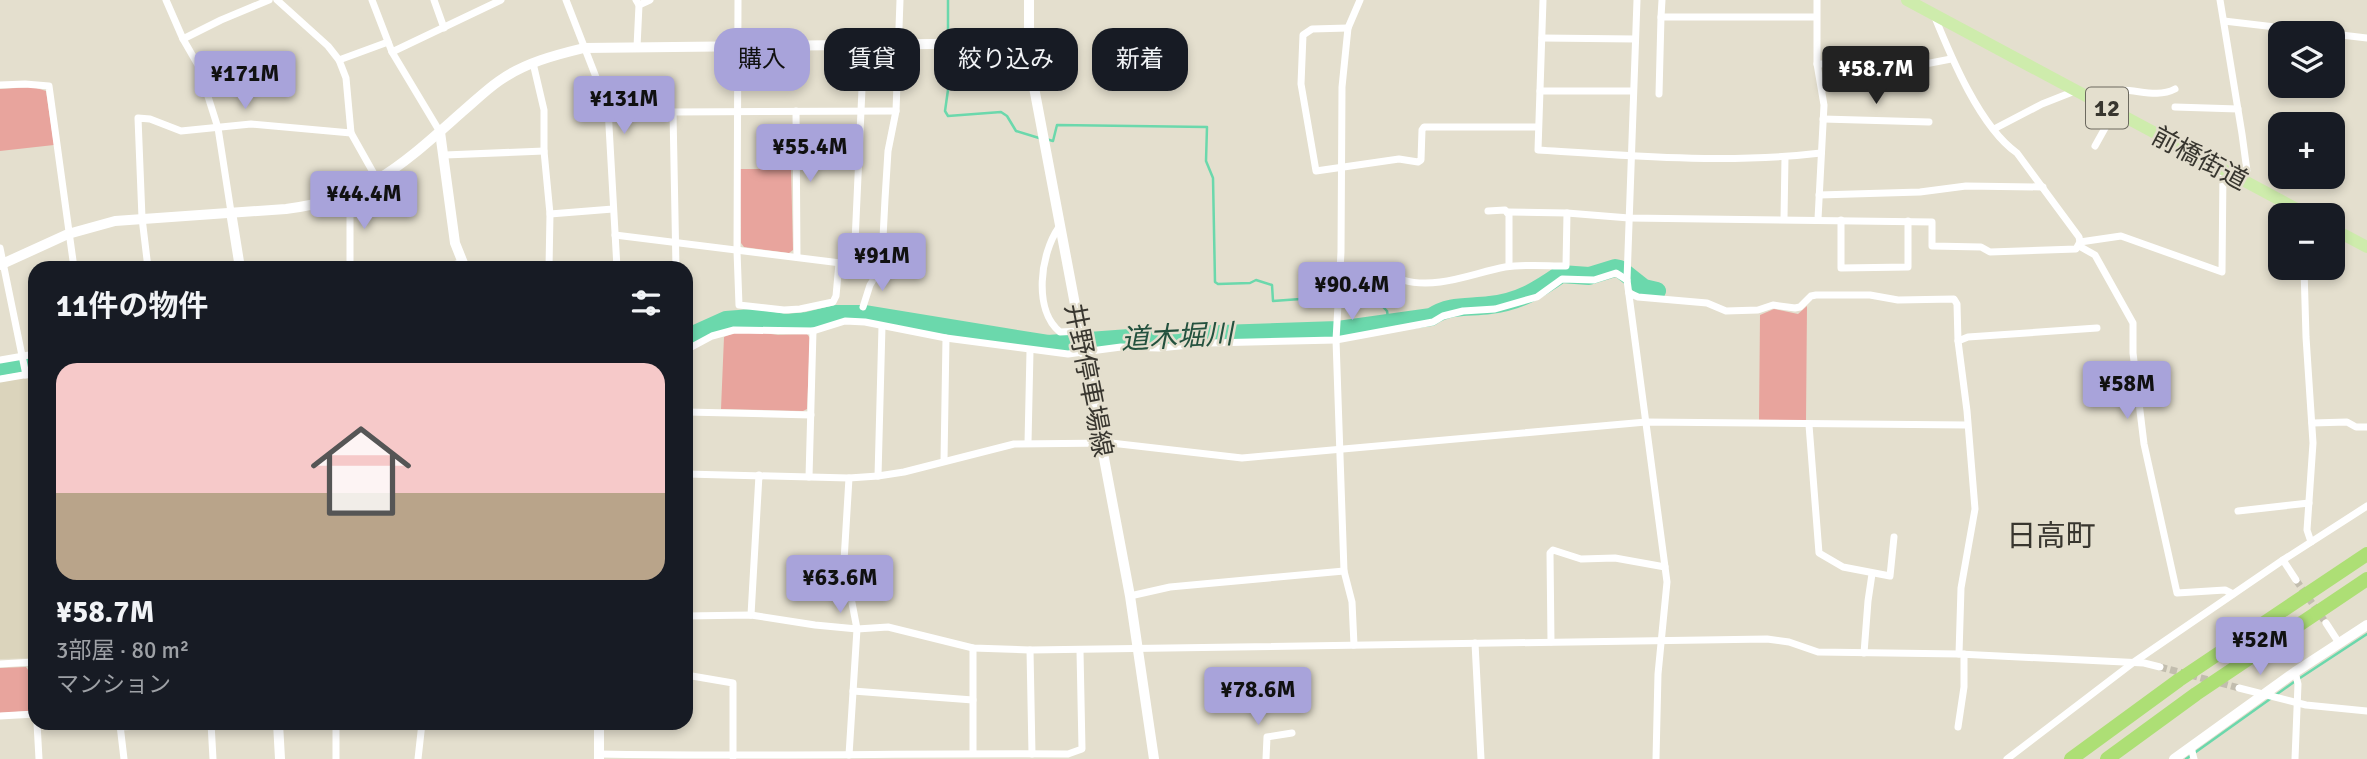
<!DOCTYPE html>
<html lang="ja">
<meta charset="utf-8">
<style>
:root{--surface:#171b24;--page:#242831;--text:#f1f3f6;--muted:#9ea1a6;--accent:#a8a3da}
body{margin:0;font-family:Signika,"Noto Sans JP",sans-serif;background:var(--page);color:var(--text);height:100vh;display:flex;flex-direction:column;font-size:26px;white-space:nowrap}
*{box-sizing:border-box;margin:0}
p{font-size:23px;color:var(--muted)}
.icon{flex:none;width:38px;height:38px;fill:none;stroke:currentColor;stroke-width:2;stroke-linecap:round;stroke-linejoin:round}
.map{position:relative;flex:1;overflow:hidden}
.side{position:absolute;left:28px;top:261px;width:665px;height:469px;display:flex;flex-direction:column;background:var(--surface);border-radius:21px;box-shadow:0 4px 10px #0003}
.side>*{flex:none}
.hud{position:absolute;left:714px;top:28px;width:665px;height:63px;display:flex;gap:14px}
.tools{position:absolute;left:2268px;top:21px;display:grid;gap:14px}
.tools a{display:grid;place-items:center;width:77px;height:77px;border-radius:14px;background:var(--surface);box-shadow:0 4px 10px #0003;font-size:35px}
.price{position:absolute;translate:-50% -60px;padding:0 16px;border-radius:7px;background:var(--accent);color:#111;font-size:23px;line-height:46px;filter:drop-shadow(0 2px 4px #0008)}
.price::after{content:'';position:absolute;left:50%;top:42px;width:21px;height:16px;margin-left:-10px;background:inherit;clip-path:polygon(0 0,100% 0,50% 100%)}
.price.selected{background:#222;color:#fff}
ul{padding:0;list-style:none}
li{display:grid;align-content:center;gap:14px;height:371px;padding:0 28px}
li span{display:grid;place-items:center;height:217px;border-radius:21px;color:#555}
li>.icon{margin-inline-start:auto}
span .icon{width:126px;height:126px;fill:#fffc;stroke-width:1}
li b{font-size:30px}
h2{display:flex;justify-content:space-between;align-items:center;height:84px;padding:0 28px;font-size:30px}
.tag{padding:0 24px;border-radius:21px;background:var(--surface);box-shadow:0 4px 10px #0003;font-size:24px;line-height:63px}
.tag.selected{background:var(--accent);color:#111}
.map>svg:first-child{display:block}
.built{fill:#dbd4bc}
.green{fill:#e8a49d}
.lines{fill:none;stroke-linecap:round;stroke-linejoin:round}
.stream{stroke:#6bd8ac;stroke-width:2.5}
.river{stroke:#6bd8ac;stroke-width:18}
.street-tunnel{stroke:#c2bdae;stroke-width:7;stroke-dasharray:7 3.5;stroke-linecap:butt}
.street{stroke:#fff;stroke-width:7}
.secondary{stroke:#fff;stroke-width:10}
.primary{stroke:#ceecac;stroke-width:12}
.highway{stroke:#addf75;stroke-width:14}
.labels{text-anchor:middle;stroke-width:5;stroke-linejoin:round;paint-order:stroke}
.shield{fill:#e4dfce;stroke:#6c695f;stroke-width:2}
.shield-label{font-size:24px;font-weight:bold;fill:#38362f}
.street-label{font-size:26px;fill:#38362f;stroke:#e4dfce}
.water-label{font-size:28px;font-style:italic;fill:#23513e;stroke:#e4dfce}
.quarter-label{font-size:30px;fill:#38362f;stroke:#e4dfce}
</style>
<div class="map">
<svg width="2367" height="759" viewBox="0 0 2367 759">
<rect width="100%" height="100%" fill="#e4dfce"/>
<!-- built -->
<path class="built" d="M35,376V658L0,659V382Z"/>
<!-- green -->
<g class="green">
<path d="M33,87L46,91L54,145L0,151V89Z"/>
<path d="M740,169H791L793,250L789,253L744,247L741,243Z"/>
<path d="M1807,306L1806,421H1759L1760,315L1774,309L1798,314Z"/>
<path d="M757,332L778,335L807,334L810,338L807,409L803,411L721,409L724,337L734,333Z"/>
<path d="M26,667L29,671L32,709L30,711L0,713V668Z"/>
</g>
<g class="lines">
<!-- stream -->
<g class="stream">
<path d="M948,42V0"/>
<path d="M948,49L945,72L949,83L945,111L948,116L1001,112L1007,116L1016,131L1039,138"/>
<path d="M1046,139L1053,141L1057,125L1207,127L1206,161L1213,178L1215,282L1218,284L1250,283L1256,280L1272,285L1273,301L1328,297L1336,290L1364,287L1387,311L1389,324"/>
<path d="M2300,678L2367,634"/>
<path d="M2186,759L2294,682"/>
</g>
<!-- river -->
<g class="river">
<path d="M686,338L726,320L752,318L787,323L807,321L836,314H864L1048,344L1143,337L1157,342L1189,335L1338,330L1431,317C1450,304 1469,308 1490,305C1519,302 1538,290 1561,274L1589,276L1615,268L1620,269L1644,288L1657,291"/>
<path d="M0,367L35,361"/>
</g>
<!-- street-tunnel -->
<g class="street-tunnel">
<path d="M2296,580L2326,623"/>
<path d="M2160,667L2239,688"/>
</g>
<!-- street -->
<g class="street">
<path d="M166,0L183,39L198,65L218,128L231,212"/>
<path d="M277,0L328,46L339,60L346,78L351,133L378,181"/>
<path d="M372,0L392,52L440,132"/>
<path d="M434,0L444,28"/>
<path d="M566,0L608,108L617,268"/>
<path d="M636,0L639,5L637,47"/>
<path d="M738,0L737,251L739,305L784,310L800,309L833,302L836,296L839,263"/>
<path d="M1543,0L1538,150C1631,156 1729,164 1821,153"/>
<path d="M1817,0V64L1824,105L1818,219"/>
<path d="M2220,0L2242,134L2247,171L2245,182"/>
<path d="M639,5L650,0"/>
<path d="M1934,15C1951,57 1980,127 2017,153L2079,237L2080,242"/>
<path d="M1661,17L1662,0"/>
<path d="M2224,21L2327,33"/>
<path d="M1348,28L1312,29L1303,35L1301,84L1316,171L1399,159L1418,162L1421,160L1422,130L1424,127H1538"/>
<path d="M2333,34L2367,38"/>
<path d="M1542,38L1635,39"/>
<path d="M183,39L221,20L269,0"/>
<path d="M392,52L501,0"/>
<path d="M339,60L388,42"/>
<path d="M533,63L544,110V151L550,214L549,268"/>
<path d="M1817,64L1920,65L1951,59"/>
<path d="M0,85L25,84L49,86L74,268"/>
<path d="M1540,91H1633"/>
<path d="M1659,94L1661,17H1816"/>
<path d="M2096,102C2118,76 2148,103 2175,89"/>
<path d="M2175,107L2238,109"/>
<path d="M608,108L673,112L896,111"/>
<path d="M796,111L797,257"/>
<path d="M673,112L676,268"/>
<path d="M1823,119L1929,122"/>
<path d="M1994,129L2042,104L2075,91"/>
<path d="M2095,146L2114,112"/>
<path d="M445,155L544,151"/>
<path d="M350,195V268"/>
<path d="M1819,195L1920,192L1966,186L2043,187"/>
<path d="M1488,211L1505,210L1509,215V266"/>
<path d="M1508,212L1567,213L1629,218L1932,222V246L1981,247L1990,252L2076,249L2080,242L2121,236L2222,272L2223,170"/>
<path d="M550,214L613,209"/>
<path d="M1784,219L1785,157"/>
<path d="M1841,220V268L1908,267V221"/>
<path d="M1059,227C1040,254 1033,310 1060,332L1081,331"/>
<path d="M615,235L881,268"/>
<path d="M2079,246L2095,255L2133,323V353L2144,444L2177,593L2225,590L2233,594"/>
<path d="M0,248L26,375"/>
<path d="M854,264L864,45"/>
<path d="M148,268L142,218L138,118L150,119L181,131L251,124L351,133"/>
<path d="M442,268L463,262"/>
<path d="M2304,268L2306,337L2313,443L2307,530L2311,542"/>
<path d="M1627,280L1637,0"/>
<path d="M1340,284L1403,280C1436,290 1473,273 1505,267C1525,264 1546,266 1566,266L1567,213"/>
<path d="M1629,293L1638,297L1707,303L1726,311L1758,310L1773,305L1795,308L1800,307L1811,296L1816,295H1870L1898,300L1954,299L1957,304L1958,341L1967,411L1975,509L1961,588L1959,654"/>
<path d="M863,307L870,285L888,256L883,238L885,199L888,151L896,111L900,0"/>
<path d="M1958,341L1968,337L2097,328"/>
<path d="M686,350L712,336L734,330L813,331L845,321L865,322L946,338L1068,354L1121,347L1159,348L1209,343L1336,340L1433,322L1443,316L1463,311L1495,309L1537,297L1562,279L1594,280L1616,273L1627,280L1667,582L1658,674L1656,759"/>
<path d="M0,360L35,354"/>
<path d="M0,379L35,373"/>
<path d="M686,412L811,415"/>
<path d="M2312,423L2347,422L2356,427H2367"/>
<path d="M1809,425L1819,553L1843,567L1890,576L1894,537"/>
<path d="M1028,443L1030,351"/>
<path d="M944,461L946,338"/>
<path d="M686,474L849,478L878,476L904,472L1014,444L1111,443L1242,458L1646,422L1967,425"/>
<path d="M878,476L882,326"/>
<path d="M809,477L813,331"/>
<path d="M849,478L844,561L857,629L849,755"/>
<path d="M2238,511L2309,503"/>
<path d="M2283,560L2296,580"/>
<path d="M1130,596L1170,587L1344,571"/>
<path d="M751,615L759,475"/>
<path d="M686,616L751,615L815,625L857,629L888,627L973,648L1030,650L1767,639L1789,642L1818,652L1959,654L2144,663L2160,667"/>
<path d="M2326,623L2339,643"/>
<path d="M1551,642L1550,553L1553,550L1581,559L1615,558L1665,567"/>
<path d="M1475,643L1481,759"/>
<path d="M1354,645L1352,602L1344,571L1336,340L1341,252L1342,87L1348,28L1360,0"/>
<path d="M973,648V753"/>
<path d="M1030,650L1032,754"/>
<path d="M1864,653L1868,601L1872,574"/>
<path d="M33,662L35,699"/>
<path d="M0,664L34,662"/>
<path d="M686,675L733,683V757"/>
<path d="M2239,688L2306,705L2367,711"/>
<path d="M853,691L973,700"/>
<path d="M0,716L35,714"/>
<path d="M37,723L39,759"/>
<path d="M211,723L213,759"/>
<path d="M336,723V759"/>
<path d="M120,725L124,759"/>
<path d="M336,725L411,723"/>
<path d="M120,727L211,723"/>
<path d="M1958,727L1964,687V654"/>
<path d="M2191,747L2194,759"/>
<path d="M599,754C756,757 912,753 1068,754L1082,749L1080,651"/>
<path d="M418,759L422,723"/>
<path d="M1266,759L1267,737L1292,733"/>
<path d="M2007,759L2134,662L2283,560L2367,506"/>
<path d="M2295,759L2298,684L2295,672"/>
</g>
<!-- secondary -->
<g class="secondary">
<path d="M1029,0V43L1033,82L1130,596L1154,759"/>
<path d="M440,132L455,243L465,268"/>
<path d="M231,212L240,268"/>
<path d="M0,265L68,234L115,221L286,209C368,199 403,164 462,112C474,102 486,90 499,81C524,63 555,55 584,48L1029,43"/>
<path d="M278,723L280,759"/>
<path d="M599,723V759"/>
<path d="M2174,759L2295,672L2367,625"/>
</g>
<!-- primary -->
<g class="primary">
<path d="M1907,0L2308,215"/>
<path d="M2333,229L2367,247"/>
</g>
<!-- highway -->
<g class="highway">
<path d="M2071,759L2179,680L2367,554"/>
<path d="M2107,759L2196,694L2367,579"/>
</g>
</g>
<g class="labels">
<!-- shield labels -->
<rect class="shield" x="2086" y="87.5" width="42" height="41" rx="5"/>
<g class="shield-label">
<text x="2107" y="116">12</text>
</g>
<!-- street labels -->
<g class="street-label">
<text transform="translate(2200 158) rotate(28)" y="9">前橋街道</text>
<text transform="translate(1089 380) rotate(79)" y="9">井野停車場線</text>
</g>
<!-- water labels -->
<g class="water-label">
<text transform="translate(1177 336) rotate(-3)" y="10">道木堀川</text>
</g>
<!-- quarter labels -->
<g class="quarter-label">
<text x="2051" y="546">日高町</text>
</g>
</g>
</svg>
<div class="tools">
<a><svg class="icon" aria-label="layers" viewBox="0 0 24 24"><path d="M12 4l9 5-9 5-9-5zM3 14l9 5 9-5"/></svg></a>
<a>+</a>
<a>−</a>
</div>
<b class="price selected" style="left:1876px;top:106px">¥58.7M</b>
<b class="price" style="left:245px;top:111px">¥171M</b>
<b class="price" style="left:624px;top:136px">¥131M</b>
<b class="price" style="left:810px;top:184px">¥55.4M</b>
<b class="price" style="left:364px;top:231px">¥44.4M</b>
<b class="price" style="left:882px;top:293px">¥91M</b>
<b class="price" style="left:1352px;top:322px">¥90.4M</b>
<b class="price" style="left:2127px;top:421px">¥58M</b>
<b class="price" style="left:840px;top:615px">¥63.6M</b>
<b class="price" style="left:2260px;top:677px">¥52M</b>
<b class="price" style="left:1258px;top:727px">¥78.6M</b>
<div class="hud">
<a class="tag selected">購入</a>
<a class="tag">賃貸</a>
<a class="tag">絞り込み</a>
<a class="tag">新着</a>
</div>
<section class="side">
<h2>11件の物件<svg class="icon" aria-label="filters" viewBox="0 0 24 24"><path d="M4 7h16M4 17h16"/><circle cx="9" cy="7" r="2"/><circle cx="15" cy="17" r="2"/></svg></h2>
<ul>
<li><span style="background:linear-gradient(#f6c9c9 60%,#b9a48a 0)"><svg class="icon" aria-label="home" viewBox="0 0 24 24"><path d="M3 11l9-7 9 7M6 9v11h12V9"/></svg></span><div><b>¥58.7M</b><p>3部屋 · 80 m²</p><p>マンション</p></div></li>
</ul>
</section>
</div>
